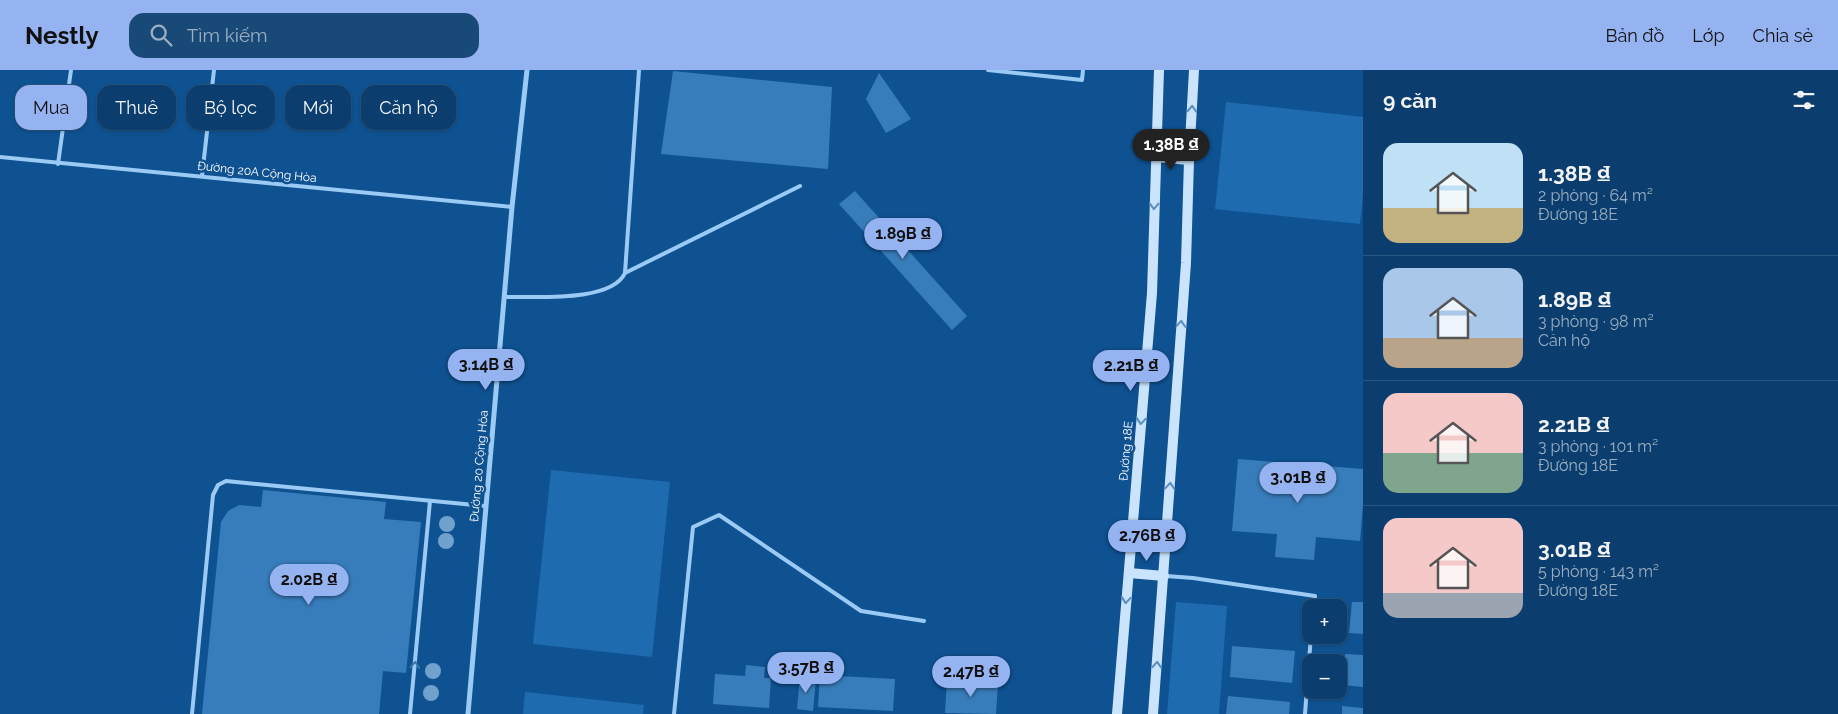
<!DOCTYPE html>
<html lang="vi">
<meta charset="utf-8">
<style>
:root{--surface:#0b3e6e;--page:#194976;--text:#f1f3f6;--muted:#9aaec2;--line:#2b5781;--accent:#95b2f1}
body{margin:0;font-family:Raleway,sans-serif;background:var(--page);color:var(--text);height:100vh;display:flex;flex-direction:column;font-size:19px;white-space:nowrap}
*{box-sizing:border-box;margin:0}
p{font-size:16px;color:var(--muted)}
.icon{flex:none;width:28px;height:28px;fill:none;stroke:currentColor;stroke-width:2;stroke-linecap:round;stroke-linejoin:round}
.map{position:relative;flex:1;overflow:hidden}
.details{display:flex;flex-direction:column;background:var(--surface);width:475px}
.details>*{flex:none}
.top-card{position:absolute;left:15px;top:15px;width:475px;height:45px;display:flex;gap:10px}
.fabs{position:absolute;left:1302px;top:529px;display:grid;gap:10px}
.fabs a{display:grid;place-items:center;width:45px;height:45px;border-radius:10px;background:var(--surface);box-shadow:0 1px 4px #0004,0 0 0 1px var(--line);font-size:25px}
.price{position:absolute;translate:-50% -42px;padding:0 11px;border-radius:18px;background:var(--accent);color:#111;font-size:16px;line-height:32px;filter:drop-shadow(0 1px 2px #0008)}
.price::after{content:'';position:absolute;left:50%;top:30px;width:15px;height:11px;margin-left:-8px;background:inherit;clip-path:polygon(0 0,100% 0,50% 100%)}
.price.selected{background:#222;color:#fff}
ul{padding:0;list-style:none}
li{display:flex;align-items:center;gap:15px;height:125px;padding:0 20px}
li+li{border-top:1px solid var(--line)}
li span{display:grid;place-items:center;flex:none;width:140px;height:100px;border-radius:15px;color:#555}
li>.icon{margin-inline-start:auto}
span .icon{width:60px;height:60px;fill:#fffc;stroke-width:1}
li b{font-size:21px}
h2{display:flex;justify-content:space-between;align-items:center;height:60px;padding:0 20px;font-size:21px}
.pill{padding:0 18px;border-radius:15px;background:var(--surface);box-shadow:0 1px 4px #0004,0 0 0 1px var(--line);font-size:18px;line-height:45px}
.pill.selected{background:var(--accent);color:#111}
header{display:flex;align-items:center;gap:30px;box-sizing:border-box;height:70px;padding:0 25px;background:var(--accent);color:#111}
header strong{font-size:24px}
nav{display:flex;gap:28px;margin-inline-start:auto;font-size:18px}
.search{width:350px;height:45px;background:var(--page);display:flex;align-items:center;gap:12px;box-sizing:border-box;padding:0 18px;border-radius:15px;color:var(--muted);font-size:19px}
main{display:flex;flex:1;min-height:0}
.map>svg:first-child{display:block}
.green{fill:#1e6baf}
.building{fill:#387dbb}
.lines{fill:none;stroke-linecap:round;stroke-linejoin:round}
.lane{stroke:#9bcaf4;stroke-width:4}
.street{stroke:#9bcaf4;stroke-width:5}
.secondary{stroke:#cae4fd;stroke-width:10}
.tree{fill:#71a1cd}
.oneway{stroke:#5a8cbd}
.oneway2{stroke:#3976af}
.labels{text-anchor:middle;stroke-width:5;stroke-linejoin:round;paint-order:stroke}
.street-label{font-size:12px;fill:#fff;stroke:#0f5292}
</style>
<header>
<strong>Nestly</strong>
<div class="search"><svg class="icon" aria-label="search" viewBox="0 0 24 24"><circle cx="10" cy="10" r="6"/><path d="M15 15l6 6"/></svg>Tìm kiếm</div>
<nav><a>Bản đồ</a><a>Lớp</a><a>Chia sẻ</a></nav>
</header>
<main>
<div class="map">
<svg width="1363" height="644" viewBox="0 0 1363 644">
<rect width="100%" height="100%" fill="#0f5292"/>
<!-- green -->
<g class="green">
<path d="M1226,32L1363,47V125L1360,154L1215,139Z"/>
<path d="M551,400L670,412L652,587L533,574Z"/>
<path d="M1176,532L1227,536L1219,644H1167Z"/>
<path d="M525,622L644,635L643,644H523Z"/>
</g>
<!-- building -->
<g class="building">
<path d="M673,1L832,17L828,99L661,84Z"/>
<path d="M879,3L911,49L886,63L866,29Z"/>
<path d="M855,121L967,246L952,260L839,134Z"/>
<path d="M1238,389L1363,399V435L1360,471L1316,467L1314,490L1275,487L1277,464L1232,461Z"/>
<path d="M263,420L386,432L384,449L421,452L406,603L383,601L379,644H202L221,452L228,441L239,435L261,437Z"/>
<path d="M1352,532H1363V564L1349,563Z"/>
<path d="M1232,576L1295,581L1292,613L1230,607Z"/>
<path d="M1345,584L1363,585V617L1343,615Z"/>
<path d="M746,595L765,597L764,608H771L769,638L713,634L715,604L745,606Z"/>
<path d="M820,605L895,609L893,641L818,637Z"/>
<path d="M800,606L816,608L813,641L797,639Z"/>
<path d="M947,610L998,614L996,644L945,643Z"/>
<path d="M1228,626L1290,632L1289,644H1226Z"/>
<path d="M1342,636L1363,638V644H1342Z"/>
</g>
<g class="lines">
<!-- lane -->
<g class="lane">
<path d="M988,0L1082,10L1083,0"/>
<path d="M0,87L512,137"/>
<path d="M58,94L71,0"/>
<path d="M202,106L214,0"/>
<path d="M625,203L800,116"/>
<path d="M504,227C534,226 611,233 625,203L639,0"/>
<path d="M1166,506L1193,508L1315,526L1314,538"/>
<path d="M192,644L213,425L218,415L226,411L485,436"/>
<path d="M410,644L430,431"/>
<path d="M674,644L693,457L719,445L861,541L924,551"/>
<path d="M1305,644L1311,565"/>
</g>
<!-- street -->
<path class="street" d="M468,644L512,137L527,0"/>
<!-- secondary -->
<g class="secondary">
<path d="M1156,87L1189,90"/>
<path d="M1129,503L1164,506"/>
<path d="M1117,644L1152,223L1159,0"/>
<path d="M1153,644L1186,193L1189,90L1194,0"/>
</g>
</g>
<!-- trees -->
<g class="tree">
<circle cx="447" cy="454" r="8"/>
<circle cx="446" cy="471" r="8"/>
<circle cx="433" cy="601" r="8"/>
<circle cx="431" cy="623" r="8"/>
</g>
<!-- one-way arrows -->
<defs><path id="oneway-chevron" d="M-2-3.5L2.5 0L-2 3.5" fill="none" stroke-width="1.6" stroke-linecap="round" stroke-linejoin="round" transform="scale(1.25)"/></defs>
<g class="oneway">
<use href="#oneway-chevron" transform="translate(1192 39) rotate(-87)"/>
<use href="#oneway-chevron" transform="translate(1154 136) rotate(92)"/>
<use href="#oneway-chevron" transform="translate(1181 254) rotate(-86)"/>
<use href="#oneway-chevron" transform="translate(1141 351) rotate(95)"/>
<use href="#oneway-chevron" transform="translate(1170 416) rotate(-86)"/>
<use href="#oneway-chevron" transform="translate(1126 530) rotate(95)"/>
<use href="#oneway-chevron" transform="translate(1157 595) rotate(-86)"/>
</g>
<use class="oneway2" href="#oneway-chevron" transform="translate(415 595) rotate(-85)"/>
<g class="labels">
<!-- street labels -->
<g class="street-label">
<text transform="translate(257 102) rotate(6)" y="4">Đường 20A Cộng Hòa</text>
<text transform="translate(1126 381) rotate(-85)" y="4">Đường 18E</text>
<text transform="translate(479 396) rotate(-85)" y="4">Đường 20 Cộng Hòa</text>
</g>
</g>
</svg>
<div class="fabs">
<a>+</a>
<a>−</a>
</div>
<b class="price selected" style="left:1171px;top:101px">1.38B ₫</b>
<b class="price" style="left:903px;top:190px">1.89B ₫</b>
<b class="price" style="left:486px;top:321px">3.14B ₫</b>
<b class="price" style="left:1131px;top:322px">2.21B ₫</b>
<b class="price" style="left:1298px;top:434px">3.01B ₫</b>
<b class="price" style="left:1147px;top:492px">2.76B ₫</b>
<b class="price" style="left:309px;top:536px">2.02B ₫</b>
<b class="price" style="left:806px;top:624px">3.57B ₫</b>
<b class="price" style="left:971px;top:628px">2.47B ₫</b>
<div class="top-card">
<a class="pill selected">Mua</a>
<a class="pill">Thuê</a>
<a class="pill">Bộ lọc</a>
<a class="pill">Mới</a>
<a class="pill">Căn hộ</a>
</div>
</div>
<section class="details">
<h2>9 căn<svg class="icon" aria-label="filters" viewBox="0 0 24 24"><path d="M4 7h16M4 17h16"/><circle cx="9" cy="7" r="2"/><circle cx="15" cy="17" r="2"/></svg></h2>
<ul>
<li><span style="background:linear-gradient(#bfe0f5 65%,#c2b280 0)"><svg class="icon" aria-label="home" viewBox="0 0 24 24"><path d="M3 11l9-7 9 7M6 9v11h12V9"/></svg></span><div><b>1.38B ₫</b><p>2 phòng · 64 m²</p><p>Đường 18E</p></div></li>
<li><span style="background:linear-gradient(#a9c7e8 70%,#b9a48a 0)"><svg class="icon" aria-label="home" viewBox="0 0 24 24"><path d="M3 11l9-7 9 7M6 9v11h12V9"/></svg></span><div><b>1.89B ₫</b><p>3 phòng · 98 m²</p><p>Căn hộ</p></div></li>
<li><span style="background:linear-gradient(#f6c9c9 60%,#7fa58c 0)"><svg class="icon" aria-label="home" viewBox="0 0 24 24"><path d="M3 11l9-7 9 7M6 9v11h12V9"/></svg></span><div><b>2.21B ₫</b><p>3 phòng · 101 m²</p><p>Đường 18E</p></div></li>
<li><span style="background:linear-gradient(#f6c9c9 75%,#9aa5b1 0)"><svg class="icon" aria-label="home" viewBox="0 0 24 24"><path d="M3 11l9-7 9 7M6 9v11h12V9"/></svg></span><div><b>3.01B ₫</b><p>5 phòng · 143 m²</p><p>Đường 18E</p></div></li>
</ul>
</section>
</main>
